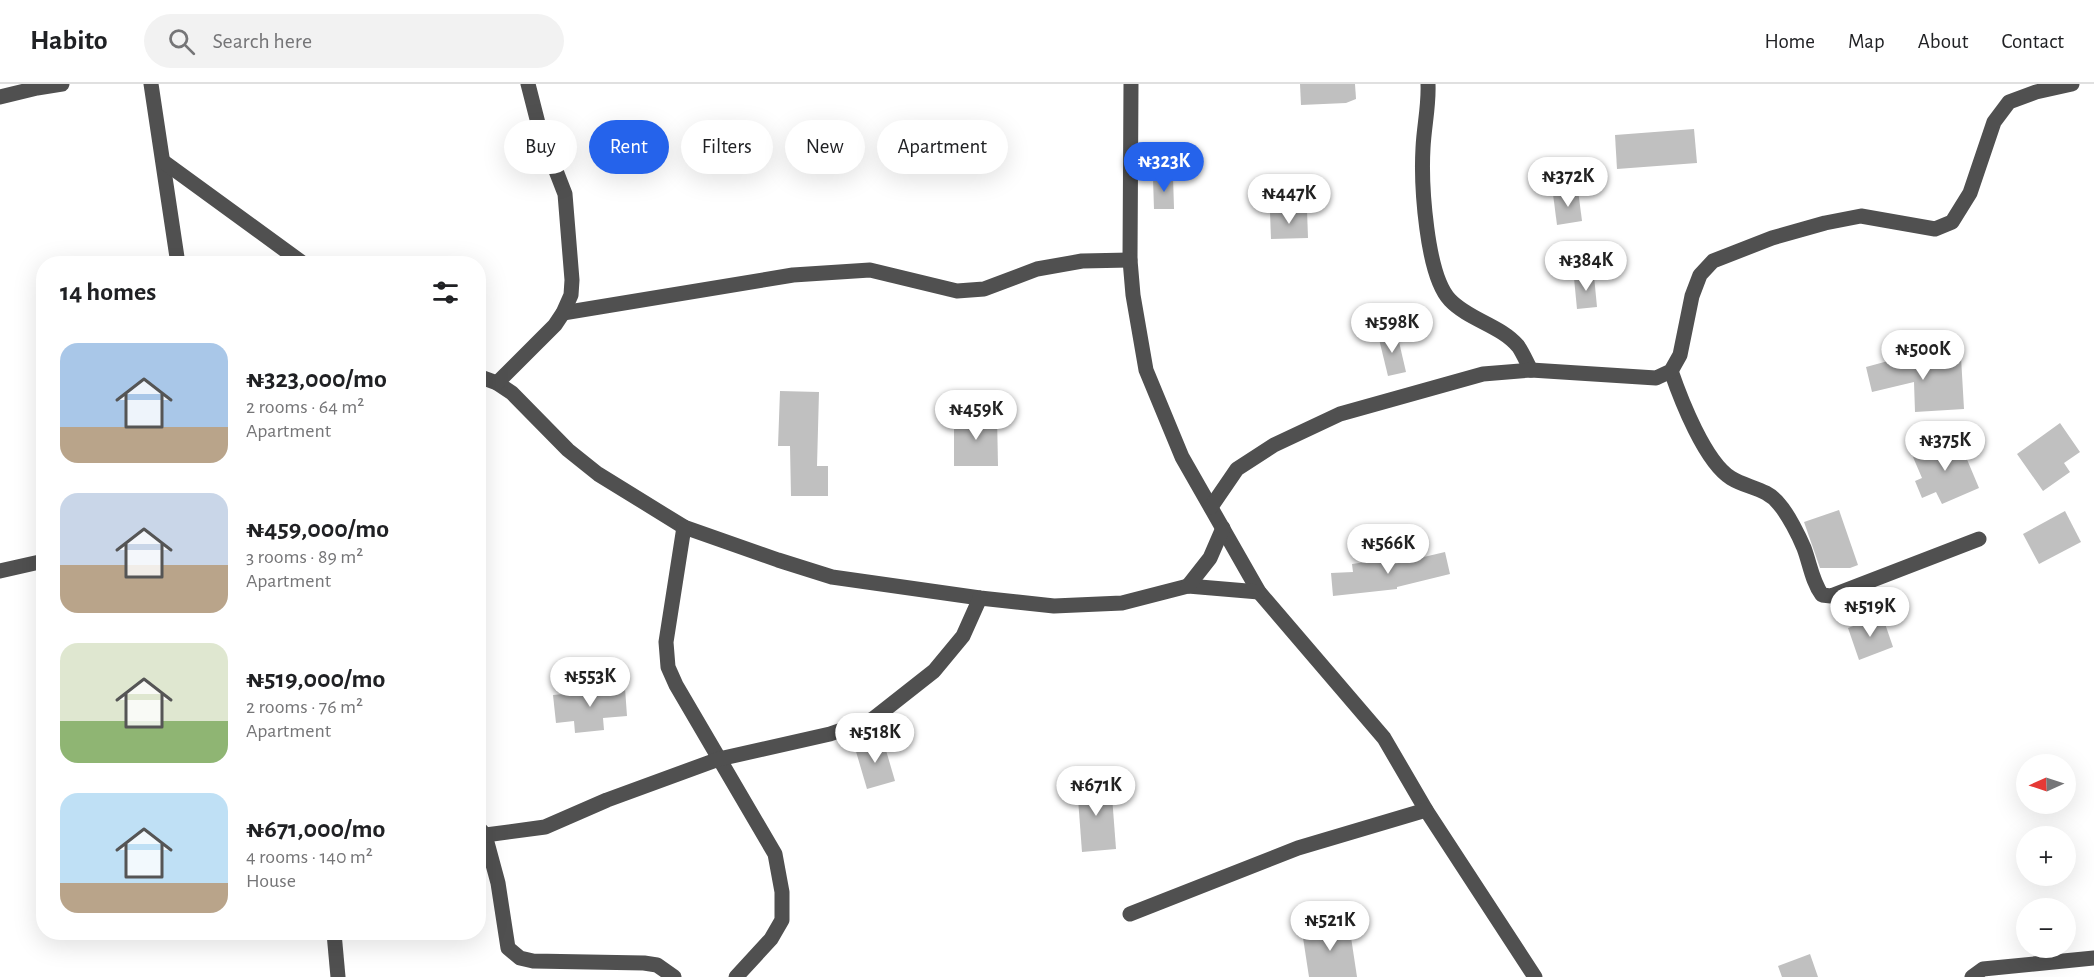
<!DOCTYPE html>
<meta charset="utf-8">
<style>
:root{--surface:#fff;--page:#f2f2f2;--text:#202124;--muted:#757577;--line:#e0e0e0;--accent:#2563eb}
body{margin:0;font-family:"Alegreya Sans",sans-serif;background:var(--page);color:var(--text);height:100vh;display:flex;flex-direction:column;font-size:22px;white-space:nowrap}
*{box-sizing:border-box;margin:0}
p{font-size:20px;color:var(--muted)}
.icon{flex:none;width:33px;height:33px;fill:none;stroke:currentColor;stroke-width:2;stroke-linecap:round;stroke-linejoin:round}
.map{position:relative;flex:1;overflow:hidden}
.panel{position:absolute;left:36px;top:172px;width:450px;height:684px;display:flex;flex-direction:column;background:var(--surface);border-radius:24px;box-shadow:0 6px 24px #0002}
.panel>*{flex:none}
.banner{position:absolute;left:504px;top:36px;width:570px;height:54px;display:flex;gap:12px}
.needle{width:39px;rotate:267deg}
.fabs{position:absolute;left:2016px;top:670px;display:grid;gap:12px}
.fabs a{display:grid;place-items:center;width:60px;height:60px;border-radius:50%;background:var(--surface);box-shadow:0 6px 24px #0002;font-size:30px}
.price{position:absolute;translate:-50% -51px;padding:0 14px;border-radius:21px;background:#fff;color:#222;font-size:20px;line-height:39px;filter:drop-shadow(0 2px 3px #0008)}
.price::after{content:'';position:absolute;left:50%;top:36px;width:18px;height:14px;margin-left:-9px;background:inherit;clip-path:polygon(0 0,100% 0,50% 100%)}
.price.selected{background:var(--accent);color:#fff}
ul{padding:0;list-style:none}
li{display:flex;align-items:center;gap:18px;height:150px;padding:0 24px}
li span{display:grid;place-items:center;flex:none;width:168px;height:120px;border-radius:18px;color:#555}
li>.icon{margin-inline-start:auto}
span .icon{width:72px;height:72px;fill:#fffc;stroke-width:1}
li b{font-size:26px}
h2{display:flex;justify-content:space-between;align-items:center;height:72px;padding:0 24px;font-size:26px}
.pill{padding:0 21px;border-radius:27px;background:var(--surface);box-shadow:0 6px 24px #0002;font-size:21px;line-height:54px}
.pill.selected{background:var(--accent);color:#fff}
header{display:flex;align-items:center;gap:36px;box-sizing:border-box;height:84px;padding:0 30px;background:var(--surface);border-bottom:2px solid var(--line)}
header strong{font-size:28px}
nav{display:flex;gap:33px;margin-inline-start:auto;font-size:21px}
.search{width:420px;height:54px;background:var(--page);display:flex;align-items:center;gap:15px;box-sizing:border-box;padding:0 21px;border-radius:33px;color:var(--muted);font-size:22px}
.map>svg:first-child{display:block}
.building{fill:#c0c0c0}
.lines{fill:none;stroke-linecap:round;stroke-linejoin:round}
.minor{stroke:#505050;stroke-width:15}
</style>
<header>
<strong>Habito</strong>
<div class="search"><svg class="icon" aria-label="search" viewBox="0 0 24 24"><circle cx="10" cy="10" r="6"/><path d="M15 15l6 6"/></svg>Search here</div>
<nav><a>Home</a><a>Map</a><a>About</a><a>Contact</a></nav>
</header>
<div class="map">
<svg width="2094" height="893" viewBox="0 0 2094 893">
<rect width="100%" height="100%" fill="#fff"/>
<!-- building -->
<g class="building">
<path d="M1300,0H1355L1356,15L1346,19L1301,21Z"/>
<path d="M1694,45L1697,79L1617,85L1615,51Z"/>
<path d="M1173,93L1174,125H1154L1153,94Z"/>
<path d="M1578,106L1582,137L1557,141L1553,110Z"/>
<path d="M1307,126L1308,154L1271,155L1270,128Z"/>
<path d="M1594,192L1597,223L1577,225L1574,194Z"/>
<path d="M1396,245L1406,288L1388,292L1379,255Z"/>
<path d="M1961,273L1964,325L1915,328L1914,298L1872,308L1866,283L1888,277Z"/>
<path d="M780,307L819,308L817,382H828V412H791L790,362H778Z"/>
<path d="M997,332L998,382H954V333Z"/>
<path d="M2060,339L2080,368L2064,379L2070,388L2043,407L2017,370Z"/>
<path d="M1958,354L1979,404L1942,420L1936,408L1922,414L1915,397L1922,394L1913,373Z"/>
<path d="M1839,426L1858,481L1850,484H1820L1804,438Z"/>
<path d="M2065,427L2081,458L2039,480L2023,450Z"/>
<path d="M1445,468L1450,490L1397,503V505L1333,512L1331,489L1353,488L1352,480L1393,474L1394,480Z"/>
<path d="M1882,531L1893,563L1859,576L1848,544Z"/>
<path d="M625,604L627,632L603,634L604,646L575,649L574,637L556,639L553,611Z"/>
<path d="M883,656L895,697L867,705L855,664Z"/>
<path d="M1111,699L1116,765L1082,768L1077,701Z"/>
<path d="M1349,840L1357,893H1309L1302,847Z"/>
<path d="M1810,870L1818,893H1782L1778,882Z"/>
</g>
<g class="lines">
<!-- minor -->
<g class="minor">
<path d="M151,0L178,180"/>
<path d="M1131,0L1130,176L1133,211L1146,286L1182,373L1259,508L1384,654L1426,726L1535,893"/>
<path d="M1428,0C1429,22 1424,42 1423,64C1421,99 1426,191 1450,216C1469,236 1500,241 1518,262C1523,269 1527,279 1531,286"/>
<path d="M0,13L37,4L62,0"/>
<path d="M164,78L304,180"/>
<path d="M563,229L793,191L870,186L957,207L984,205L1037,185L1082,177L1130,176"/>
<path d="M1671,287C1681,316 1705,378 1731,394C1747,404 1767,404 1779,420C1788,430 1799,452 1804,464C1810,480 1812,497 1822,511L1831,512L1979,455"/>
<path d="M478,292L497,299L512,309L568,366L598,390L684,443L778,476L832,493L980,514L1054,522L1122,519L1188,502L1259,508"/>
<path d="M497,299L555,241L563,229L571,211L572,196L565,110L539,43L528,0"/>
<path d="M1211,423L1237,385L1274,361L1340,330L1483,290L1531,286L1656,294L1671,287L1680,271L1692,212L1700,191L1713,177L1772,154L1825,139L1861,132L1935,145L1952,138L1970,109L1994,38L2009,18L2036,8L2072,0"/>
<path d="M684,443L666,558L668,583L676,601L775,770L782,808V836L771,855L736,893"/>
<path d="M0,487L44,477"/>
<path d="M1188,502L1210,474L1223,444"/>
<path d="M478,743L485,751L498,799L508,864L520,874L533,877L644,879L657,881L674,893"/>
<path d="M478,752L545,743L607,716L719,675L830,650L873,635L934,587L963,552L980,514"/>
<path d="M1130,830L1298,764L1426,726"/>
<path d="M334,849L338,893"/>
<path d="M1972,893L1983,885L2094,874"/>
</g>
</g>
</svg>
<div class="fabs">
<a><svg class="needle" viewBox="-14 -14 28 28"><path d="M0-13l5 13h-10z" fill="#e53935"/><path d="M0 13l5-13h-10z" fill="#757577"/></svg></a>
<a>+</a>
<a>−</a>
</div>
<b class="price selected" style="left:1164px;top:109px">₦323K</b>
<b class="price" style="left:1568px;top:124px">₦372K</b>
<b class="price" style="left:1289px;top:141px">₦447K</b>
<b class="price" style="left:1586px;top:208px">₦384K</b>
<b class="price" style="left:1392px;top:270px">₦598K</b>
<b class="price" style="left:1923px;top:297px">₦500K</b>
<b class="price" style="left:976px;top:357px">₦459K</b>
<b class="price" style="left:1945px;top:388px">₦375K</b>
<b class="price" style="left:1388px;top:491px">₦566K</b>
<b class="price" style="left:1870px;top:554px">₦519K</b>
<b class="price" style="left:590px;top:624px">₦553K</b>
<b class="price" style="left:875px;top:680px">₦518K</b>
<b class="price" style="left:1096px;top:733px">₦671K</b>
<b class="price" style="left:1330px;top:868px">₦521K</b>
<div class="banner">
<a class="pill">Buy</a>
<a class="pill selected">Rent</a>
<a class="pill">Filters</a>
<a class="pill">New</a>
<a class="pill">Apartment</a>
</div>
<section class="panel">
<h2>14 homes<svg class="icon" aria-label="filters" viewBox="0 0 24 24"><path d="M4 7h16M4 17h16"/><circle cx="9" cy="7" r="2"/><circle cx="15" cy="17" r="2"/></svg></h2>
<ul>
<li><span style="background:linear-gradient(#a9c7e8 70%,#b9a48a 0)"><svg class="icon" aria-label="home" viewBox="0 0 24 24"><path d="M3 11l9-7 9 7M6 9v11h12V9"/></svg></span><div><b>₦323,000/mo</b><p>2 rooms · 64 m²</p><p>Apartment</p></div></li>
<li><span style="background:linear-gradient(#c9d6e8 60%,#b9a48a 0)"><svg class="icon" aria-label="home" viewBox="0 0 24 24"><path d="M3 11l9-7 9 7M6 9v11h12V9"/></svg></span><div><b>₦459,000/mo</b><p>3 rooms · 89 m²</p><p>Apartment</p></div></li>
<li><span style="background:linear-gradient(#dfe7d0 65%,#8fb573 0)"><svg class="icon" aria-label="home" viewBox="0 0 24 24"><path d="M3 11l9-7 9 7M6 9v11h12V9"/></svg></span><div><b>₦519,000/mo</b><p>2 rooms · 76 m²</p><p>Apartment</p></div></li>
<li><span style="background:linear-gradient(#bfe0f5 75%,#b9a48a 0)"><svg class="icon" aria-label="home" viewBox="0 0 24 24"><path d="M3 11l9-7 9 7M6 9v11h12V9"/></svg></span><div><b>₦671,000/mo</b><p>4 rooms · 140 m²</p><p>House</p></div></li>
</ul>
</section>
</div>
